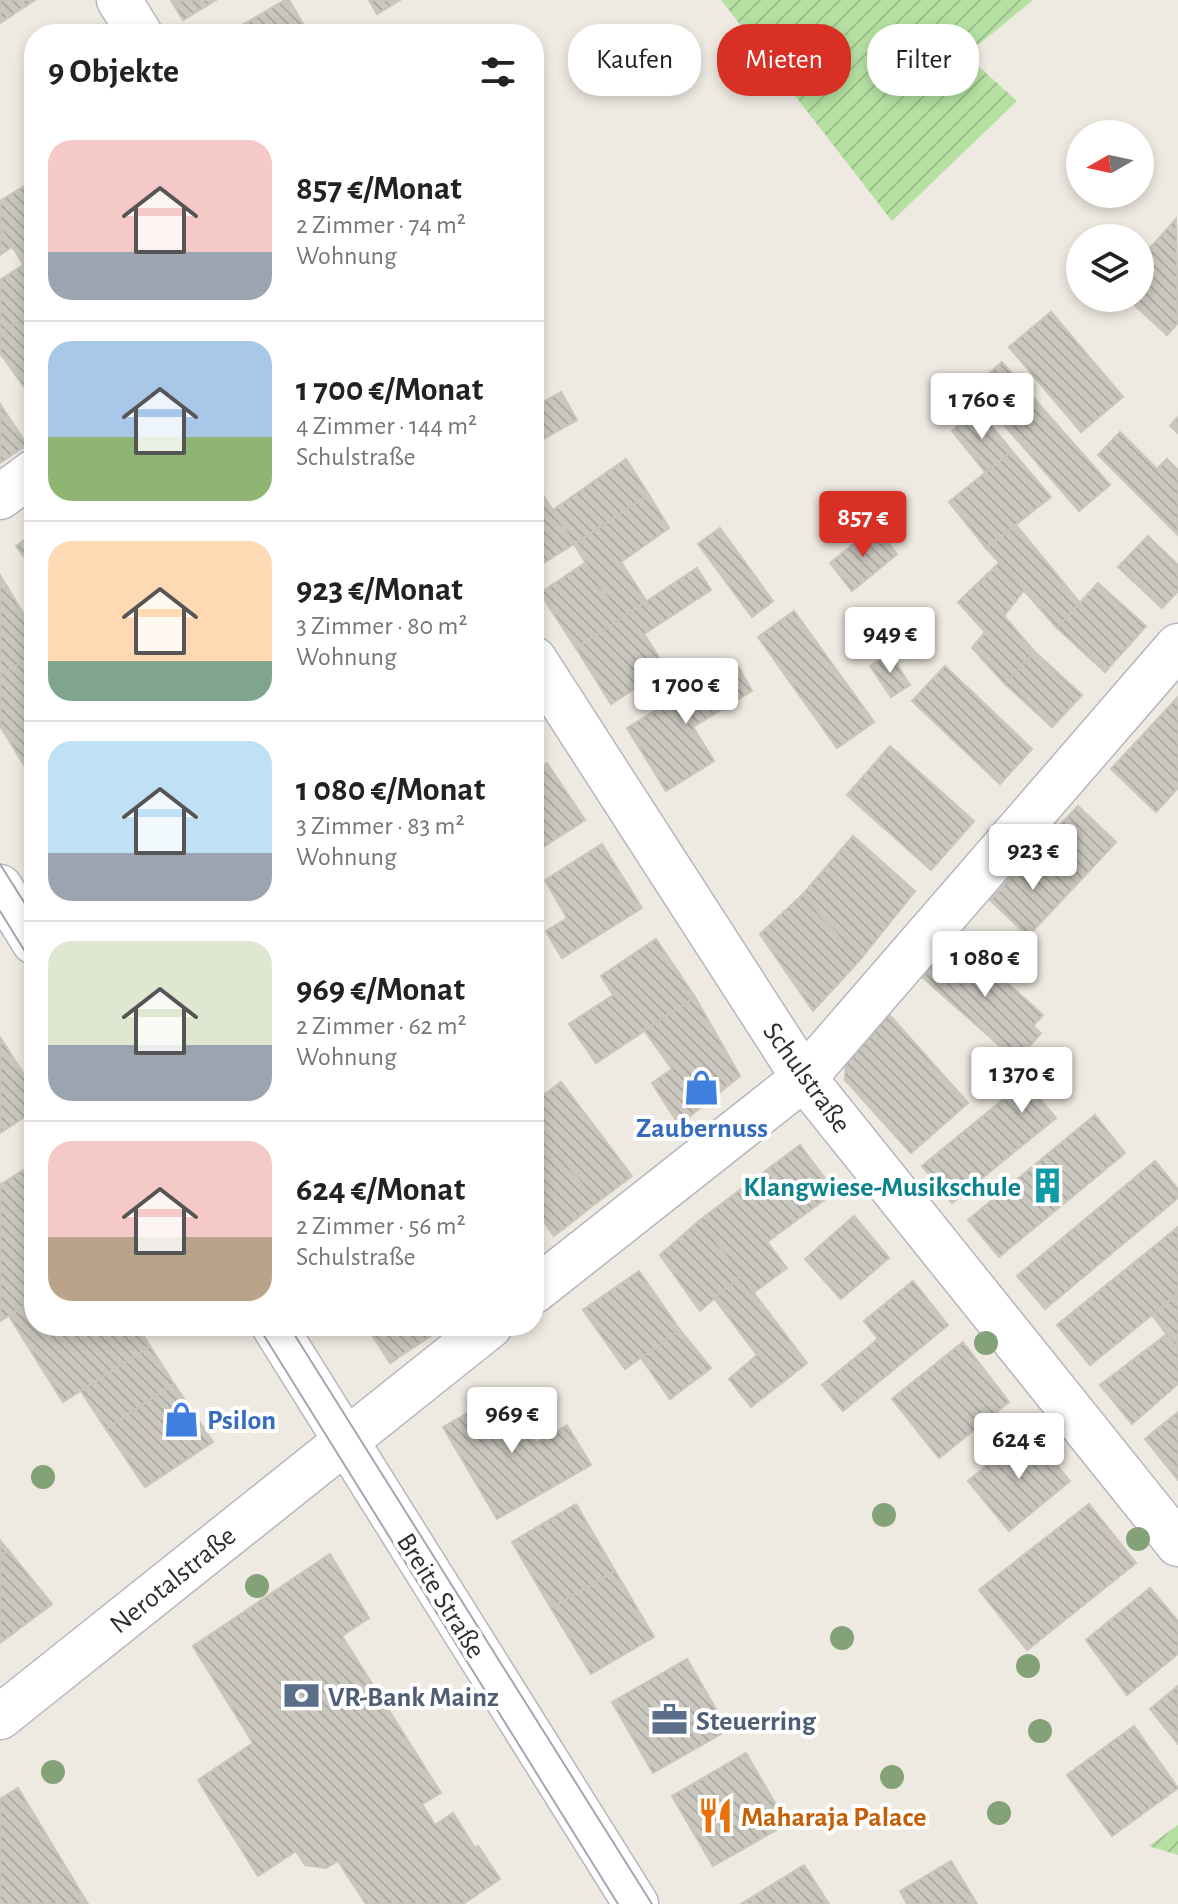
<!DOCTYPE html>
<html lang="de">
<meta charset="utf-8">
<style>
:root{--surface:#fff;--page:#f6f6f6;--text:#222;--muted:#767676;--line:#e0e0e0;--accent:#d93025}
body{margin:0;font-family:"Alegreya Sans",sans-serif;background:var(--page);color:var(--text);height:100vh;display:flex;flex-direction:column;font-size:30px;white-space:nowrap}
*{box-sizing:border-box;margin:0}
p{font-size:26px;color:var(--muted)}
.icon{flex:none;width:44px;height:44px;fill:none;stroke:currentColor;stroke-width:2;stroke-linecap:round;stroke-linejoin:round}
.map{position:relative;flex:1;overflow:hidden}
.drawer{position:absolute;left:24px;top:24px;width:520px;height:1312px;display:flex;flex-direction:column;background:var(--surface);border-radius:32px;box-shadow:0 4px 12px #0003}
.drawer>*{flex:none}
.hud{position:absolute;left:568px;top:24px;width:490px;height:72px;display:flex;gap:16px}
.needle{width:52px;rotate:261deg}
.buttons{position:absolute;left:1066px;top:120px;display:grid;gap:16px}
.buttons a{display:grid;place-items:center;width:88px;height:88px;border-radius:50%;background:var(--surface);box-shadow:0 4px 12px #0003;font-size:40px}
.price{position:absolute;translate:-50% -68px;padding:0 18px;border-radius:8px;background:#fff;color:#222;font-size:26px;line-height:52px;filter:drop-shadow(0 2px 4px #0008)}
.price::after{content:'';position:absolute;left:50%;top:48px;width:24px;height:18px;margin-left:-12px;background:inherit;clip-path:polygon(0 0,100% 0,50% 100%)}
.price.selected{background:var(--accent);color:#fff}
ul{padding:0;list-style:none}
li{display:flex;align-items:center;gap:24px;height:200px;padding:0 24px}
li+li{border-top:2px solid var(--line)}
li span{display:grid;place-items:center;flex:none;width:224px;height:160px;border-radius:24px;color:#555}
li>.icon{margin-inline-start:auto}
span .icon{width:96px;height:96px;fill:#fffc;stroke-width:1}
li b{font-size:34px}
h2{display:flex;justify-content:space-between;align-items:center;height:96px;padding:0 24px;font-size:34px}
.tag{padding:0 28px;border-radius:32px;background:var(--surface);box-shadow:0 4px 12px #0003;font-size:28px;line-height:72px}
.tag.selected{background:var(--accent);color:#fff}
.map>svg:first-child{display:block}
.garden{fill:url(#garden-furrows)}
.building{fill:url(#building-back-hatch);stroke:#cac5bb;stroke-width:2}
.lines{fill:none;stroke-linecap:round;stroke-linejoin:round}
.street-casing{stroke:#b5b7c0;stroke-width:47}
.secondary-casing{stroke:#b5b7c0;stroke-width:47}
.street{stroke:#fff;stroke-width:44}
.secondary{stroke:#fff;stroke-width:44}
.tram{stroke:#a4a6b6;stroke-width:2}
.tree{fill:#84a277}
.labels{text-anchor:middle;stroke-width:8;stroke-linejoin:round;paint-order:stroke}
.street-label{font-size:28px;fill:#2e2e2e;stroke:#fff}
.shop-label{font-size:28px;font-weight:bold;fill:#366cbe;stroke:#fff}
.culture-label{font-size:28px;font-weight:bold;fill:#0d838f;stroke:#fff;text-anchor:end}
.service-label{font-size:28px;font-weight:bold;fill:#4e5e75;stroke:#fff;text-anchor:start}
.food-label{font-size:28px;font-weight:bold;fill:#c56008;stroke:#fff;text-anchor:start}
</style>
<div class="map">
<svg width="1178" height="1904" viewBox="0 0 1178 1904">
<defs>
<pattern id="garden-furrows" width="10" height="10" patternUnits="userSpaceOnUse" patternTransform="scale(2)"><rect width="10" height="10" fill="#b5e0a2"/><path d="M-1 1l2-2M0 10L10 0M9 11l2-2" fill="none" stroke="#9cc08c"/></pattern>
<pattern id="building-back-hatch" width="6" height="6" patternUnits="userSpaceOnUse" patternTransform="scale(2)"><rect width="6" height="6" fill="#cac7bf"/><path d="M-1 5l2 2M0 0l6 6M5-1l2 2" fill="none" stroke="#aeaba4"/></pattern>
</defs>
<rect width="100%" height="100%" fill="#eee9e1"/>
<!-- garden -->
<g class="garden">
<path d="M721,0H1033L966,55L1017,101L892,221Z"/>
<path d="M1178,1825V1855L1149,1846Z"/>
</g>
<!-- building -->
<g class="building">
<path d="M0,0H35L0,23Z"/>
<path d="M171,0H216L183,20Z"/>
<path d="M285,0H289L309,34H227Z"/>
<path d="M369,0H400L377,14Z"/>
<path d="M34,180V258L24,265L0,228V201Z"/>
<path d="M1176,219L1178,323L1167,335L1127,298H1140V259Z"/>
<path d="M0,228L12,247L0,255Z"/>
<path d="M34,258V325L24,331L18,322L0,333V280Z"/>
<path d="M1051,312L1123,397L1081,432L1009,347Z"/>
<path d="M18,322L34,345V401L0,353V333Z"/>
<path d="M1002,362L1110,485L1079,511L972,388Z"/>
<path d="M561,392L577,420L534,444V407Z"/>
<path d="M0,404L27,445L0,463Z"/>
<path d="M978,409L1012,451L986,473L952,431Z"/>
<path d="M1178,417V433L1170,426Z"/>
<path d="M1120,432L1157,469L1167,459L1178,470V535L1098,455Z"/>
<path d="M1012,451L1051,497L986,548L949,502Z"/>
<path d="M626,459L649,495L574,544L553,510Z"/>
<path d="M538,487L574,544L534,569V489Z"/>
<path d="M649,495L669,528L621,562L647,602L621,619L574,544Z"/>
<path d="M1016,525L1080,603L1057,628L986,548Z"/>
<path d="M875,527L897,554L852,591L830,563Z"/>
<path d="M720,528L773,601L752,617L698,544Z"/>
<path d="M34,533V571L16,546Z"/>
<path d="M1148,536L1178,565V591L1162,608L1118,567Z"/>
<path d="M585,563L621,619L576,648L540,593Z"/>
<path d="M999,563L1024,590L1004,616L1035,652L1005,684L972,648L985,632L958,602Z"/>
<path d="M697,568L711,590L644,634L666,668L611,704L576,648Z"/>
<path d="M0,575L34,631V655L0,675Z"/>
<path d="M1098,583L1146,626L1105,672L1057,628Z"/>
<path d="M794,611L874,722L837,748L758,637Z"/>
<path d="M1035,652L1082,695L1052,727L1005,684Z"/>
<path d="M890,654L910,685L891,697L870,666Z"/>
<path d="M34,655V766L27,770L0,726V675Z"/>
<path d="M735,661L752,691L693,727L714,761L666,791L627,728Z"/>
<path d="M945,666L1032,749L1000,784L912,701Z"/>
<path d="M1178,697V788L1156,812L1111,769Z"/>
<path d="M890,746L974,821L931,870L847,795Z"/>
<path d="M547,763L585,820L534,853V771Z"/>
<path d="M1078,806L1116,842L1076,885L1038,848Z"/>
<path d="M853,836L915,891L859,961L803,894Z"/>
<path d="M602,844L642,908L562,958L546,931L567,918L545,880Z"/>
<path d="M1038,848L1076,885L1028,936L990,900Z"/>
<path d="M803,894L859,961L813,1011L760,934Z"/>
<path d="M957,938L1043,1015L1033,1026L1041,1033L1017,1061L922,977Z"/>
<path d="M656,939L695,997L596,1063L569,1024L613,995L601,976Z"/>
<path d="M695,997L740,1076L679,1125L652,1083L672,1069L644,1030Z"/>
<path d="M887,1012L968,1103L911,1153L845,1080L846,1057Z"/>
<path d="M0,1037L34,1090V1111L0,1133Z"/>
<path d="M1025,1081L1056,1118L1019,1148L989,1111Z"/>
<path d="M561,1082L632,1176L596,1203L534,1121V1102Z"/>
<path d="M989,1111L1019,1148L952,1203L922,1166Z"/>
<path d="M1095,1115L1125,1153L999,1257L968,1220Z"/>
<path d="M534,1121L596,1203L554,1236L534,1208Z"/>
<path d="M800,1145L835,1192L767,1242L787,1268L753,1293L700,1220Z"/>
<path d="M1155,1161L1178,1189V1198L1045,1309L1017,1276Z"/>
<path d="M34,1163V1300L0,1321V1185Z"/>
<path d="M854,1216L889,1258L841,1299L805,1259Z"/>
<path d="M700,1220L741,1276L700,1311L660,1255Z"/>
<path d="M1178,1227V1294L1090,1365L1057,1325Z"/>
<path d="M639,1271L680,1330L625,1369L583,1310Z"/>
<path d="M741,1276L807,1363L751,1407L729,1379L757,1355L714,1298Z"/>
<path d="M913,1281L948,1325L843,1411L822,1385L878,1339L864,1321Z"/>
<path d="M1178,1294V1349L1152,1315Z"/>
<path d="M34,1300V1326H137L150,1346L63,1402L9,1316Z"/>
<path d="M366,1326H446L390,1363Z"/>
<path d="M680,1330L711,1368L670,1399L641,1358Z"/>
<path d="M1167,1334L1178,1349V1384L1132,1424L1100,1385Z"/>
<path d="M963,1342L1009,1402L939,1458L892,1399Z"/>
<path d="M150,1346L174,1384L106,1429L81,1391Z"/>
<path d="M174,1384L213,1442L145,1487L106,1429Z"/>
<path d="M506,1391L536,1443L567,1425L591,1465L497,1519L443,1427Z"/>
<path d="M1178,1412V1480L1145,1439Z"/>
<path d="M1029,1431L1070,1481L1009,1531L968,1481Z"/>
<path d="M576,1504L615,1571L551,1608L512,1542Z"/>
<path d="M1089,1504L1136,1563L1027,1650L979,1590Z"/>
<path d="M0,1540L8,1550L0,1556Z"/>
<path d="M8,1550L52,1604L0,1643V1556Z"/>
<path d="M330,1554L369,1618L342,1636L441,1793L422,1804L435,1825L453,1813L475,1848L478,1846L500,1879L463,1904H366L338,1861L326,1868L305,1865L296,1851L258,1876L198,1780L253,1743L193,1646Z"/>
<path d="M615,1571L654,1637L591,1674L551,1608Z"/>
<path d="M1150,1588L1178,1621V1654L1127,1695L1086,1640Z"/>
<path d="M687,1659L728,1730L653,1773L612,1702Z"/>
<path d="M1178,1686V1744L1150,1709Z"/>
<path d="M1134,1726L1178,1788L1112,1836L1067,1775Z"/>
<path d="M746,1753L787,1824L713,1866L672,1796Z"/>
<path d="M18,1788L88,1904H0V1799Z"/>
<path d="M951,1861L977,1904H907L900,1891Z"/>
<path d="M804,1865L829,1904H741Z"/>
</g>
<g class="lines">
<defs>
<g id="street">
<path d="M119,0L140,34"/>
<path d="M0,497L34,472"/>
<path d="M534,659L804,1078L1178,1544"/>
<path d="M534,1291L804,1078L1178,646"/>
<path d="M0,1717L490,1326"/>
</g>
<g id="secondary">
<path d="M0,887L34,942"/>
<path d="M274,1326L636,1904"/>
</g>
</defs>
<!-- street casing -->
<use href="#street" class="street-casing"/>
<!-- secondary casing -->
<use href="#secondary" class="secondary-casing"/>
<!-- street -->
<use href="#street" class="street"/>
<!-- secondary -->
<use href="#secondary" class="secondary"/>
<!-- tram -->
<g class="tram">
<path d="M0,864L34,918"/>
<path d="M0,911L34,966"/>
<path d="M258,1326L618,1904"/>
<path d="M289,1326L652,1904"/>
</g>
</g>
<!-- trees -->
<g class="tree">
<circle cx="986" cy="1343" r="12"/>
<circle cx="43" cy="1477" r="12"/>
<circle cx="884" cy="1515" r="12"/>
<circle cx="1138" cy="1539" r="12"/>
<circle cx="257" cy="1586" r="12"/>
<circle cx="842" cy="1638" r="12"/>
<circle cx="1028" cy="1666" r="12"/>
<circle cx="1040" cy="1731" r="12"/>
<circle cx="53" cy="1772" r="12"/>
<circle cx="892" cy="1777" r="12"/>
<circle cx="999" cy="1813" r="12"/>
</g>
<!-- icons -->
<defs>
<symbol id="shop-bare" viewBox="-9 -9 18 18"><path d="M-5-2.5h2.3a2.7 3.5 0 0 1 5.4 0H5L5.5 6h-11ZM-1.5-2.5h3a1.5 2.3 0 0 0-3 0Z" fill="#3f7fe0" stroke="#fff" stroke-width="2.5" paint-order="stroke"/></symbol>
<symbol id="building-bare" viewBox="-9 -9 18 18"><path d="M-4-6H4V6H1V3H-1V6H-4ZM-2.5-4.3h1.7v1.8h-1.7ZM.8-4.3h1.7v1.8H.8ZM-2.5-1h1.7V.8h-1.7ZM.8-1h1.7V.8H.8Z" fill="#0f9aa8" stroke="#fff" stroke-width="2.5" paint-order="stroke"/></symbol>
<symbol id="bank-bare" viewBox="-9 -9 18 18"><path d="M-6-4H6V4H-6ZM0-2.3a2.3 2.3 0 1 0 0 4.6a2.3 2.3 0 1 0 0-4.6Z" fill="#5c6f8a" stroke="#fff" stroke-width="2.5" paint-order="stroke"/></symbol>
<symbol id="office-bare" viewBox="-9 -9 18 18"><path d="M-6-3h4V-5.5h4V-3h4V5H-6ZM-1-4.5V-3h2v-1.5ZM-6 0V1H6V0Z" fill="#5c6f8a" stroke="#fff" stroke-width="2.5" paint-order="stroke"/></symbol>
<symbol id="restaurant-bare" viewBox="-9 -9 18 18"><path d="M-5-6h1v4h1v-4h1v4h1v-4h1v5L-1.5 .5V6h-2V.5L-5-1ZM5-6V6H3V1.5H1.5Q1.5-4 5-6Z" fill="#e8710a" stroke="#fff" stroke-width="2.5" paint-order="stroke"/></symbol>
</defs>
<g fill-rule="evenodd">
<use href="#shop-bare" x="676" y="1062" width="51" height="51"/>
<use href="#building-bare" x="1022" y="1160" width="51" height="51"/>
<use href="#shop-bare" x="156" y="1394" width="51" height="51"/>
<use href="#bank-bare" x="276" y="1670" width="51" height="51"/>
<use href="#office-bare" x="644" y="1694" width="51" height="51"/>
<use href="#restaurant-bare" x="690" y="1790" width="51" height="51"/>
</g>
<g class="labels">
<!-- street labels -->
<g class="street-label">
<text transform="translate(808 1077) rotate(54)" y="10">Schulstraße</text>
<text transform="translate(172 1579) rotate(-39)" y="10">Nerotalstraße</text>
<text transform="translate(442 1595) rotate(58)" y="10">Breite Straße</text>
</g>
<!-- shop labels -->
<g class="shop-label">
<text x="702" y="1137">Zaubernuss</text>
<text x="207" y="1429" text-anchor="start">Psilon</text>
</g>
<!-- culture labels -->
<g class="culture-label">
<text x="1021" y="1196">Klangwiese-Musikschule</text>
</g>
<!-- service labels -->
<g class="service-label">
<text x="328" y="1706">VR-Bank Mainz</text>
<text x="696" y="1730">Steuerring</text>
</g>
<!-- food labels -->
<g class="food-label">
<text x="741" y="1826">Maharaja Palace</text>
</g>
</g>
</svg>
<div class="buttons">
<a><svg class="needle" viewBox="-14 -14 28 28"><path d="M0-13l5 13h-10z" fill="#e53935"/><path d="M0 13l5-13h-10z" fill="#767676"/></svg></a>
<a><svg class="icon" aria-label="layers" viewBox="0 0 24 24"><path d="M12 4l9 5-9 5-9-5zM3 14l9 5 9-5"/></svg></a>
</div>
<b class="price" style="left:982px;top:441px">1 760 €</b>
<b class="price selected" style="left:863px;top:559px">857 €</b>
<b class="price" style="left:890px;top:675px">949 €</b>
<b class="price" style="left:686px;top:726px">1 700 €</b>
<b class="price" style="left:1033px;top:892px">923 €</b>
<b class="price" style="left:985px;top:999px">1 080 €</b>
<b class="price" style="left:1022px;top:1115px">1 370 €</b>
<b class="price" style="left:512px;top:1455px">969 €</b>
<b class="price" style="left:1019px;top:1481px">624 €</b>
<div class="hud">
<a class="tag">Kaufen</a>
<a class="tag selected">Mieten</a>
<a class="tag">Filter</a>
</div>
<section class="drawer">
<h2>9 Objekte<svg class="icon" aria-label="filters" viewBox="0 0 24 24"><path d="M4 7h16M4 17h16"/><circle cx="9" cy="7" r="2"/><circle cx="15" cy="17" r="2"/></svg></h2>
<ul>
<li><span style="background:linear-gradient(#f6c9c9 70%,#9aa5b1 0)"><svg class="icon" aria-label="home" viewBox="0 0 24 24"><path d="M3 11l9-7 9 7M6 9v11h12V9"/></svg></span><div><b>857 €/Monat</b><p>2 Zimmer · 74 m²</p><p>Wohnung</p></div></li>
<li><span style="background:linear-gradient(#a9c7e8 60%,#8fb573 0)"><svg class="icon" aria-label="home" viewBox="0 0 24 24"><path d="M3 11l9-7 9 7M6 9v11h12V9"/></svg></span><div><b>1 700 €/Monat</b><p>4 Zimmer · 144 m²</p><p>Schulstraße</p></div></li>
<li><span style="background:linear-gradient(#ffd9b3 75%,#7fa58c 0)"><svg class="icon" aria-label="home" viewBox="0 0 24 24"><path d="M3 11l9-7 9 7M6 9v11h12V9"/></svg></span><div><b>923 €/Monat</b><p>3 Zimmer · 80 m²</p><p>Wohnung</p></div></li>
<li><span style="background:linear-gradient(#bfe0f5 70%,#9aa5b1 0)"><svg class="icon" aria-label="home" viewBox="0 0 24 24"><path d="M3 11l9-7 9 7M6 9v11h12V9"/></svg></span><div><b>1 080 €/Monat</b><p>3 Zimmer · 83 m²</p><p>Wohnung</p></div></li>
<li><span style="background:linear-gradient(#dfe7d0 65%,#9aa5b1 0)"><svg class="icon" aria-label="home" viewBox="0 0 24 24"><path d="M3 11l9-7 9 7M6 9v11h12V9"/></svg></span><div><b>969 €/Monat</b><p>2 Zimmer · 62 m²</p><p>Wohnung</p></div></li>
<li><span style="background:linear-gradient(#f6c9c9 60%,#b9a48a 0)"><svg class="icon" aria-label="home" viewBox="0 0 24 24"><path d="M3 11l9-7 9 7M6 9v11h12V9"/></svg></span><div><b>624 €/Monat</b><p>2 Zimmer · 56 m²</p><p>Schulstraße</p></div></li>
</ul>
</section>
</div>
